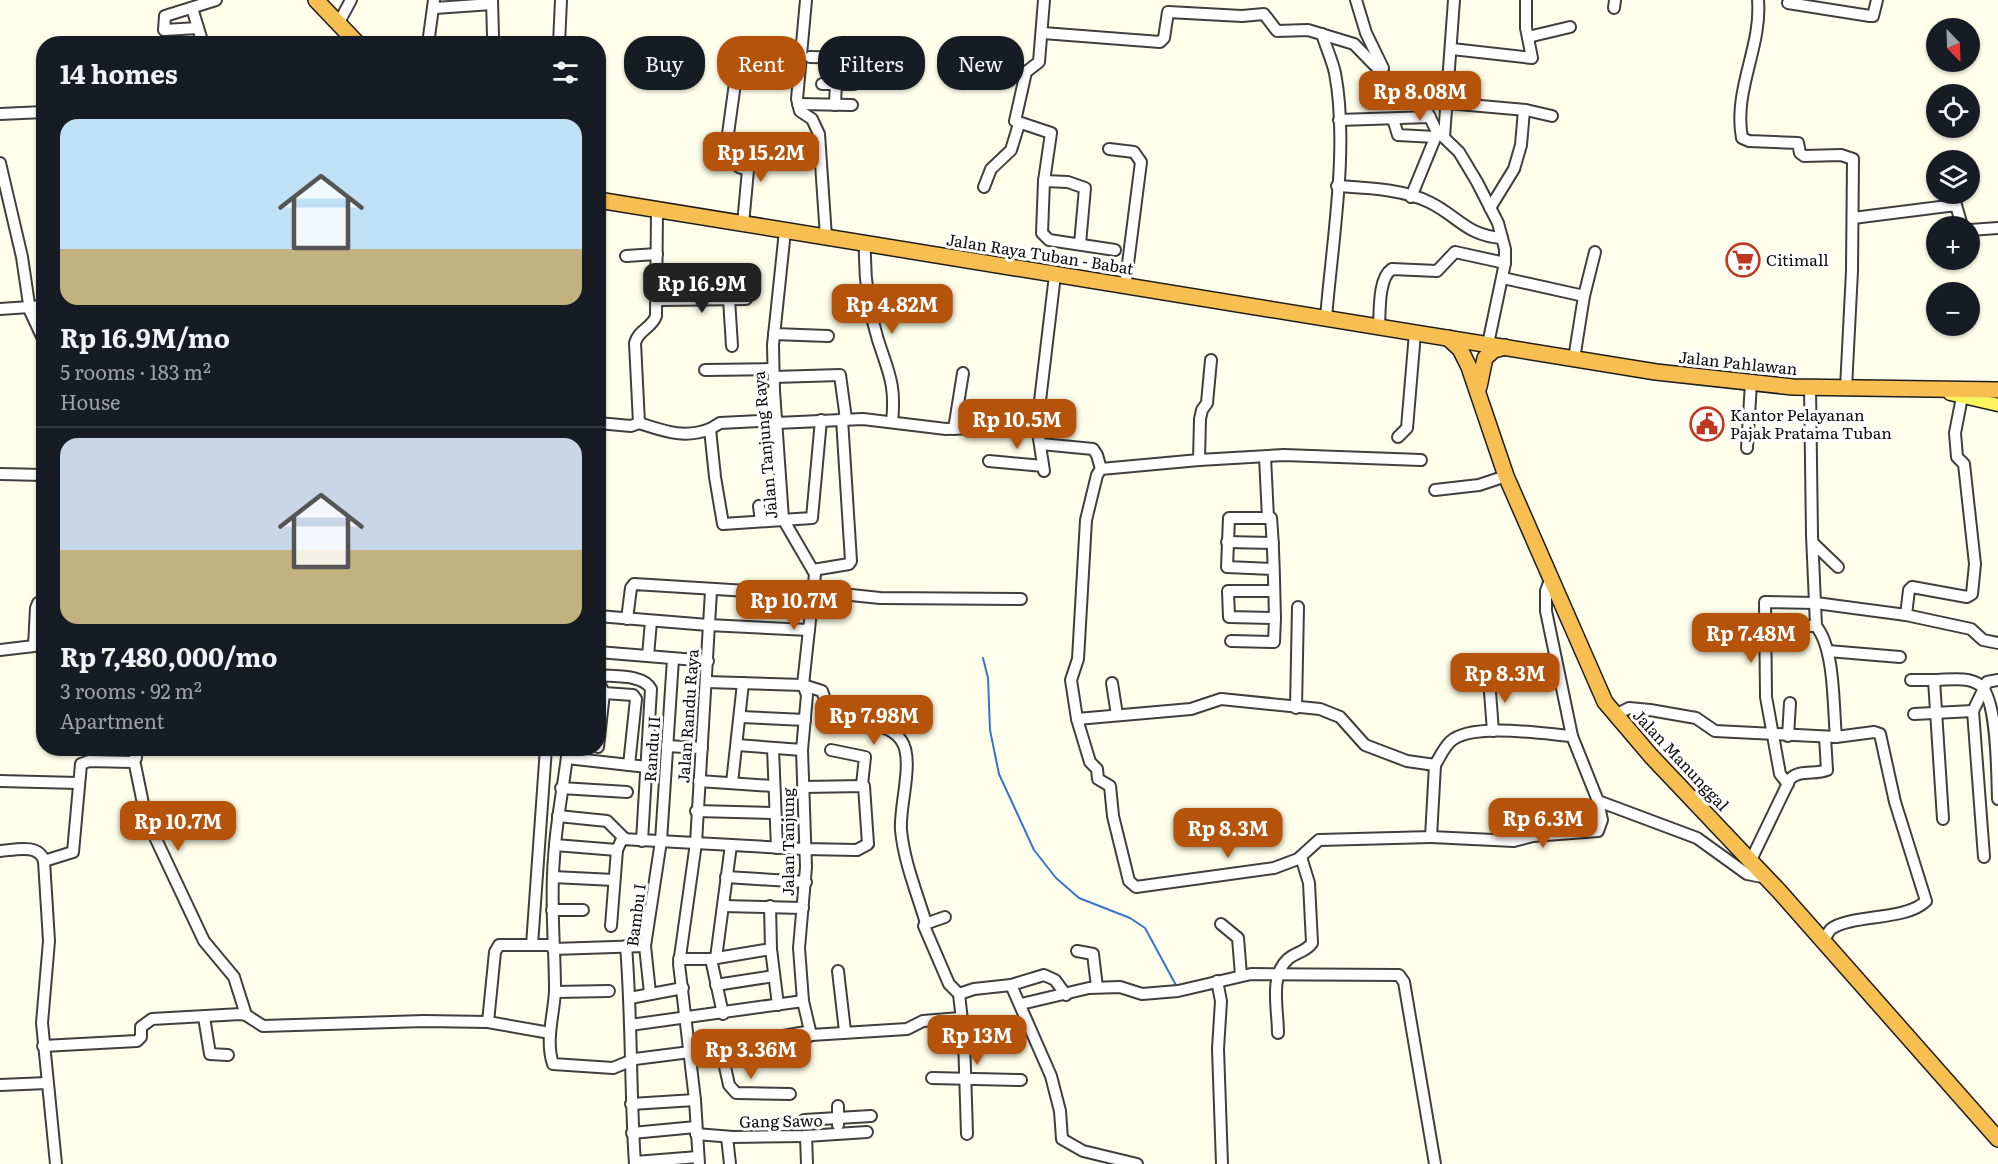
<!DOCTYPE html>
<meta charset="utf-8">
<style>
:root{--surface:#171b24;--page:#242831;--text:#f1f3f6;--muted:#9ea1a6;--line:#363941;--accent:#b45309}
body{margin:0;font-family:Literata,serif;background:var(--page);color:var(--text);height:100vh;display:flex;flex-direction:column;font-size:22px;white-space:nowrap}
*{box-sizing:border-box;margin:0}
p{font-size:20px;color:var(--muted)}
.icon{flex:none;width:33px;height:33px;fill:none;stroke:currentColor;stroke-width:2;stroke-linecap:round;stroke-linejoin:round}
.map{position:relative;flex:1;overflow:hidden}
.panel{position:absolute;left:36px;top:36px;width:570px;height:720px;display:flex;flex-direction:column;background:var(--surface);border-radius:24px;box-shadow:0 2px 4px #0004}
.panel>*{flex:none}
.banner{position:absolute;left:624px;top:36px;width:570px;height:54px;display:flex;gap:12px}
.needle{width:39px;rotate:157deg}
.controls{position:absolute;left:1926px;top:18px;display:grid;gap:12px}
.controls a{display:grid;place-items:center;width:54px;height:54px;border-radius:50%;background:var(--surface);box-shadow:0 2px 4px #0004;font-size:30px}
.price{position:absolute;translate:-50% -51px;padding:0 14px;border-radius:12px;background:var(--accent);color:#fff;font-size:20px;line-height:39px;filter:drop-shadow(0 2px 3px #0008)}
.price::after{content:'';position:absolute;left:50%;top:36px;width:18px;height:14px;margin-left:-9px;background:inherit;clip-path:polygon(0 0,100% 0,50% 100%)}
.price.selected{background:#222;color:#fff}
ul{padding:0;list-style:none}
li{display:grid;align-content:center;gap:12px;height:318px;padding:0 24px}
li+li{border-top:2px solid var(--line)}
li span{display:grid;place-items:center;height:186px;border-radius:18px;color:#555}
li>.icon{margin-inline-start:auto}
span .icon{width:108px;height:108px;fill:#fffc;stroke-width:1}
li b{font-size:26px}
h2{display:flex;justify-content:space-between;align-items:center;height:72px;padding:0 24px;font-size:26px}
.tag{padding:0 21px;border-radius:24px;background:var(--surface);box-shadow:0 2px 4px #0004;font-size:21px;line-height:54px}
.tag.selected{background:var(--accent);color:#fff}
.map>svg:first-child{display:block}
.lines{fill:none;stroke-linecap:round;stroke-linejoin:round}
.stream{stroke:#3574d0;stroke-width:2}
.minor-casing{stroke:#3f3f3f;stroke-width:14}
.major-casing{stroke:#1d1d1d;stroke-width:15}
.highway-casing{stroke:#1d1d1d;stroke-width:18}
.minor{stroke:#fff;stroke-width:10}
.major{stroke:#fbf45f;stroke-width:12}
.highway{stroke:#f7be51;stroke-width:15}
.labels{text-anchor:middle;stroke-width:6;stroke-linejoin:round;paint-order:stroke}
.street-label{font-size:16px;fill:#0c0c0c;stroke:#fff}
.poi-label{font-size:16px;fill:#0c0c0c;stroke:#fff;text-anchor:start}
</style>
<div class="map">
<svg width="1998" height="1164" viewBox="0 0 1998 1164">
<rect width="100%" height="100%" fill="#ffffeb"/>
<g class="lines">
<!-- stream -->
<path class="stream" d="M983,658L988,678L990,730L999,774L1034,850L1056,878L1079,898L1130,918L1145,928L1177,987"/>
<defs>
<g id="minor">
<path d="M492,0L493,36"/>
<path d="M806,0L797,99L800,111L812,119L819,134L826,237"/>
<path d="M1044,0L1039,62L1026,72L1015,121L1051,133L1044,181L1042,233L1049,240L1115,250"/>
<path d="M1356,0L1366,33L1383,68"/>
<path d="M1758,0C1762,47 1733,90 1742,138L1749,141L1798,143L1800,153L1804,156L1841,155L1853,159L1852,271L1846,388"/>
<path d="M1788,3L1870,16H1873L1877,0"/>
<path d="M192,8L203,44"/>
<path d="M435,8L492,4"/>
<path d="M1614,8L1615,0"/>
<path d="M338,24L351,0"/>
<path d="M198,28L164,30L165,16L216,0"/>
<path d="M1043,33L1160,42L1164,38L1168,12L1242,16L1264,14L1277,31L1308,30L1354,44L1390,81L1423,103L1436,130L1459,152L1477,182L1498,223L1505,249V263L1488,344"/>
<path d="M1322,34C1326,47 1332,60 1335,73C1349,147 1332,243 1326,318"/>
<path d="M1528,37L1570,27"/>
<path d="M428,44L434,0"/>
<path d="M559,44L561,0"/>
<path d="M1452,49L1532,58L1526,28V0"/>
<path d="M810,57L854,58"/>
<path d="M822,84H854"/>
<path d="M1447,103L1526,110L1552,116"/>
<path d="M798,104L852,105"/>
<path d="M835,105L837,57"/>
<path d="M0,114L44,112"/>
<path d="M1393,119L1398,135L1435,137"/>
<path d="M1339,120L1430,117"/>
<path d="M1444,137L1454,0"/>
<path d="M1109,149L1134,152L1141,162L1125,287"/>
<path d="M0,163L22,257L30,311L44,341"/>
<path d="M724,163L736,76L798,80"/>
<path d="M739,167L748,170L743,224"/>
<path d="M1044,181L1068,182L1085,188L1080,244"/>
<path d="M1337,186C1367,188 1402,189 1429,202C1458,216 1467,236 1502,238"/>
<path d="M984,187L991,169L1011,150L1019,124"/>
<path d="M1411,197L1438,131"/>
<path d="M1490,208L1514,169L1521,145L1524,110"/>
<path d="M1853,218L1956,205L1962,226"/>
<path d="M1970,230L1998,228"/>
<path d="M785,231L773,345L774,391L783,519L815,574L803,685L807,695L802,750L806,867L799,948L803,1001L811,1035"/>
<path d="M865,243C864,277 868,308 878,340C889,374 896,385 892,422"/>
<path d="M626,256L657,254"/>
<path d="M1503,278L1584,296"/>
<path d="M729,299L732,346"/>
<path d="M657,300L746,299"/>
<path d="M0,309L44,306"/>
<path d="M1379,328C1380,311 1378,278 1392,269L1437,271L1455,252L1505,263"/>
<path d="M774,334L828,336"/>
<path d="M1574,359L1584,296L1595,252"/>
<path d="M705,370L773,369"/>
<path d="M774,377L840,375L846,419"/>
<path d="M1810,387L1812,535L1816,626C1835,649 1833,706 1836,737L1874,732L1880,734L1895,802L1926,901C1906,921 1851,914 1831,929C1828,932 1826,937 1824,941"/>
<path d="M1962,397L1955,433L1957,457L1964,464L1975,564L1972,594L1967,597L1912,587L1909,590L1906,615L1971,629L1983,640L1998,643"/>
<path d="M777,420L720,423L710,429L715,477L723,524L812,518L821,420"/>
<path d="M598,423L631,426L639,423L635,343C638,330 652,328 656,316L657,210"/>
<path d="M639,423C664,431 684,439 710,429"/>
<path d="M777,423L863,419L946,429L1037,426"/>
<path d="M954,429L963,373"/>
<path d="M1398,437L1407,428L1415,333"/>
<path d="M1041,444L1093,449L1097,455L1101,469"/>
<path d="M1747,448L1751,383"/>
<path d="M1265,457L1268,518"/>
<path d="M1199,460L1200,419L1202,410L1207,403L1211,360"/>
<path d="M1421,460L1284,455L1199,460L1101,469L1097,475L1086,520L1078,659L1071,680L1077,719L1191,709L1221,699L1320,709L1340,717L1365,745L1407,761L1435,765C1440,757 1444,747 1451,741C1473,722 1544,734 1572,736"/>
<path d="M989,461L1043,466"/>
<path d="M1044,471L1037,426L1055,275"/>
<path d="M0,474L44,475"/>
<path d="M1435,490L1479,485L1506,476"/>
<path d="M759,506L761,521"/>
<path d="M1227,542L1273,543"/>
<path d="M1813,543L1838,567"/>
<path d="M1273,569L1227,567L1229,518H1271C1274,551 1274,585 1275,618"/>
<path d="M813,570L849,564L851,561L842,419"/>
<path d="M1550,580L1546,591V611L1572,736L1598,801L1697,838L1747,874L1767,878"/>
<path d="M813,591L880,598L1021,599"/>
<path d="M598,616L708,625L809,630"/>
<path d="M627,619L631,588L634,584L812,595"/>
<path d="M1765,626H1816"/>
<path d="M1231,641L1274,642L1275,618L1229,617L1228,591H1274"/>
<path d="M0,650L34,646L36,608L38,603L44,600"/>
<path d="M1828,651L1900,657"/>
<path d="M598,652L708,661"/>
<path d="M648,656L651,621"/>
<path d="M598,675C614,677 643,674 651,689L642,841"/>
<path d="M1489,679L1493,731"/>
<path d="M1911,680H1934L1943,819"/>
<path d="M1934,680C1948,680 1968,676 1980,685C1998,699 1997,775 1998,799"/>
<path d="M598,681L604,693L598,747"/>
<path d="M707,682L803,685L822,691C825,698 826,707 830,712C840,724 886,718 901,740C915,759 899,806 901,830C904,862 917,893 926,923"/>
<path d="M1112,683L1117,715"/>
<path d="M604,693L633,695L636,699L629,765"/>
<path d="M1296,708L1298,607"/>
<path d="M1973,711L1987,682L1998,680"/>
<path d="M1914,714L1973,711L1984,857"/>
<path d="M1615,715L1629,708L1650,710L1696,718L1715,731L1836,737"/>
<path d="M741,717L805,720"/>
<path d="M1077,719L1090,762L1097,769L1098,779L1110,786L1113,816L1129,881L1136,887L1274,868L1298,859L1319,840L1431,837L1435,765"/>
<path d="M1788,736L1790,703"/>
<path d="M737,745L802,750"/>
<path d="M667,746L702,748"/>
<path d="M568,748C564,785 556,821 554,858C550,902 555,946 555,991C554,1014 545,1041 553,1064L613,1068L635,1059L690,1052L806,1032L811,1035"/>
<path d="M773,748L777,848"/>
<path d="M831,750L865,757L862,785"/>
<path d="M567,758L647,767"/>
<path d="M134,760L146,818L204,941L234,977L246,1015"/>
<path d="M0,781L78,783"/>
<path d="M699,781L773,786"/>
<path d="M732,783L743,683"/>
<path d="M1788,784L1780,774L1766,697L1765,602L1816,603L1906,615"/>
<path d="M561,788L627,792"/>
<path d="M696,811L775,813"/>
<path d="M558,816L607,821L624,838"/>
<path d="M1431,837L1514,841L1533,836L1598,831L1602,820L1598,801"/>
<path d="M555,845L617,850"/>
<path d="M0,851C14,850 39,843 44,861L49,941L42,1023L56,1164"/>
<path d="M1751,860L1790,779C1800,769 1815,775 1827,770L1825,737"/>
<path d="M44,861L73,852L81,764L89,761L132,762L136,758V748"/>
<path d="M553,877L614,880"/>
<path d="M726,877L806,882"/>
<path d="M723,906L803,908"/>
<path d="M770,906L771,949L778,1005"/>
<path d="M552,910H583"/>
<path d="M945,917L925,924L924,926L949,984L959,994"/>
<path d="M1221,924L1238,938L1241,975"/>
<path d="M611,926L617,850L622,839L804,849L857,850L868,844L864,786L803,787"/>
<path d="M532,945L546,748"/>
<path d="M626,946C632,1019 630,1091 635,1164"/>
<path d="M553,949L645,946"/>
<path d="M1077,951L1093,954L1097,987"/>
<path d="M716,958L731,845"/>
<path d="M679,959H711L771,949"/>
<path d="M711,959L723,1014"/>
<path d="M838,971L845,1031"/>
<path d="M1217,981L1221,1001L1218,1049L1222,1164"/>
<path d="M716,985L774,976"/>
<path d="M1011,985L1044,975L1055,980L1066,995"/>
<path d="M555,992L609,991"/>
<path d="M650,993L645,946L661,841L673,659"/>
<path d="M630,998L683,988"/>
<path d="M1021,1004L1089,988L1120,987L1142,994L1178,991L1251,974L1399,975L1404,982L1435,1164"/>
<path d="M204,1017L210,1054L228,1055"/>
<path d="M488,1022L495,952L499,945H553"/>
<path d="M630,1025L803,1001"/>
<path d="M1278,1033C1278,1009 1269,976 1288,959C1296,952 1306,952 1312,943L1309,883L1301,857"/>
<path d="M806,1038L811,1035L907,1029L923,1021L960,1018"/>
<path d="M43,1046L137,1041L141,1037V1027L152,1019L241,1014L246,1015L263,1026L424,1021L488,1022L550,1033"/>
<path d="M722,1053L729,1085L736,1093L790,1094"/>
<path d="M932,1078L1021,1080"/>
<path d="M0,1085L47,1083"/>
<path d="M631,1104L695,1100"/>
<path d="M804,1120L871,1116"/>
<path d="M838,1125V1106"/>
<path d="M632,1133L696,1127"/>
<path d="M696,1134L733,1137L806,1136L867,1132"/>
<path d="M967,1134L964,1038L959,994L974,989L1011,985L1051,1076L1060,1111L1062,1139L1083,1151L1137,1164"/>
<path d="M806,1136L807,1164"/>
<path d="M727,1137L730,1164"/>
<path d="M635,1162L698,1157"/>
<path d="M699,1164L695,1100L679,964L696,843L711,591"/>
</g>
<path id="major" d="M1950,394L1998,405"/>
<g id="highway">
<path d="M316,0L358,44"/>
<path d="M598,200L1656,372L1793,387L1998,390"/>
<path d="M1448,338L1460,349L1469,367L1506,476L1605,702L1651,756L1779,891L1998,1139"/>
<path d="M1479,387L1485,358L1494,350L1505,347"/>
</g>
</defs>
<!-- minor casing -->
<use href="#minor" class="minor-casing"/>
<!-- major casing -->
<use href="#major" class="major-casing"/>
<!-- highway casing -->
<use href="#highway" class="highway-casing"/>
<!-- minor -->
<use href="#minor" class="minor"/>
<!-- major -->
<use href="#major" class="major"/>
<!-- highway -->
<use href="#highway" class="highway"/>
</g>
<!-- icons -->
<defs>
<symbol id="supermarket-ring" viewBox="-11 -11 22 22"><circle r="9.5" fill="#fff" stroke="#bf3922" stroke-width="1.5"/><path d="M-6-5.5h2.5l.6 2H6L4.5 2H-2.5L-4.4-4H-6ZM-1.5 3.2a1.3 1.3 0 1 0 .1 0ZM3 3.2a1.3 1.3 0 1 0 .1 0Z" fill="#bf3922"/></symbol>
<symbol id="civic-ring" viewBox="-11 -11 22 22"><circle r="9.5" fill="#fff" stroke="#bf3922" stroke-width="1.5"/><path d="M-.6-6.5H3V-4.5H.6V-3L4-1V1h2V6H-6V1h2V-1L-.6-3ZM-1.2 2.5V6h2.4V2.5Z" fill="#bf3922"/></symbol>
</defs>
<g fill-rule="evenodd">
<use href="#supermarket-ring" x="1724" y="241" width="38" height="38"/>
<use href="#civic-ring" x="1688" y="405" width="38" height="38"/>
</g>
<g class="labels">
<!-- street labels -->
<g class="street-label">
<text transform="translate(1040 254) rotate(9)" y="6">Jalan Raya Tuban - Babat</text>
<text transform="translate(1738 363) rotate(6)" y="6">Jalan Pahlawan</text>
<text transform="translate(765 445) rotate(-95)" y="6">Jalan Tanjung Raya</text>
<text transform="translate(688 716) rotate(-86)" y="6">Jalan Randu Raya</text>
<text transform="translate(652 749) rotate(-86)" y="6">Randu II</text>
<text transform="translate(1681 760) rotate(47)" y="6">Jalan Manunggal</text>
<text transform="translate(788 842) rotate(-90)" y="6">Jalan Tanjung</text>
<text transform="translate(636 915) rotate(-83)" y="6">Bambu I</text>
<text transform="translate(781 1121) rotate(-1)" y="6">Gang Sawo</text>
</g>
<!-- poi labels -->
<g class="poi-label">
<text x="1766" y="266">Citimall</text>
<text x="1730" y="421">Kantor Pelayanan<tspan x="1730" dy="18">Pajak Pratama Tuban</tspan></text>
</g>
</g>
</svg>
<div class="controls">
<a><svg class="needle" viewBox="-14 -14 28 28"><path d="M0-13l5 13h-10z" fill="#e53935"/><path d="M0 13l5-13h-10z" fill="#9ea1a6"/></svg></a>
<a><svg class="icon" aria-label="locate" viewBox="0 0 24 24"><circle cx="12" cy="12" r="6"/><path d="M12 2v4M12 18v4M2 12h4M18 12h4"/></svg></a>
<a><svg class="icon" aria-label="layers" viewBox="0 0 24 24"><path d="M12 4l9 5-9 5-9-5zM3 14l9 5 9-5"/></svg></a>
<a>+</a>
<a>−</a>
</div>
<b class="price" style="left:1420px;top:122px">Rp 8.08M</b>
<b class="price" style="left:761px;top:183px">Rp 15.2M</b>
<b class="price selected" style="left:702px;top:314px">Rp 16.9M</b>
<b class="price" style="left:892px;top:335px">Rp 4.82M</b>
<b class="price" style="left:1017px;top:450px">Rp 10.5M</b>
<b class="price" style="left:794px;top:631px">Rp 10.7M</b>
<b class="price" style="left:1751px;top:664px">Rp 7.48M</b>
<b class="price" style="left:1505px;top:704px">Rp 8.3M</b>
<b class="price" style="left:874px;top:746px">Rp 7.98M</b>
<b class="price" style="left:1543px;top:849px">Rp 6.3M</b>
<b class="price" style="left:178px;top:852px">Rp 10.7M</b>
<b class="price" style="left:1228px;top:859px">Rp 8.3M</b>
<b class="price" style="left:977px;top:1066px">Rp 13M</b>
<b class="price" style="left:751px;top:1080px">Rp 3.36M</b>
<div class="banner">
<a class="tag">Buy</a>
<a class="tag selected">Rent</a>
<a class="tag">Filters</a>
<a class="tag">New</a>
</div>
<section class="panel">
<h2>14 homes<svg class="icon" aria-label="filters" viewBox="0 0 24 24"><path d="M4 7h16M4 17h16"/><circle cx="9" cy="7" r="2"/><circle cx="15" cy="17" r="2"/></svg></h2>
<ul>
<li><span style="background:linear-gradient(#bfe0f5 70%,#c2b280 0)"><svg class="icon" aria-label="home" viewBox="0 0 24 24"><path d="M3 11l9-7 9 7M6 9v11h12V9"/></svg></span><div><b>Rp 16.9M/mo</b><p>5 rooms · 183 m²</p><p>House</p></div></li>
<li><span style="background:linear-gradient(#c9d6e8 60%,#c2b280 0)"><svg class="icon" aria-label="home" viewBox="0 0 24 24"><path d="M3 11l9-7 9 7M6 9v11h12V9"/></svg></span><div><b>Rp 7,480,000/mo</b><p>3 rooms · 92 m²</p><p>Apartment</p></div></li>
</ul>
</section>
</div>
